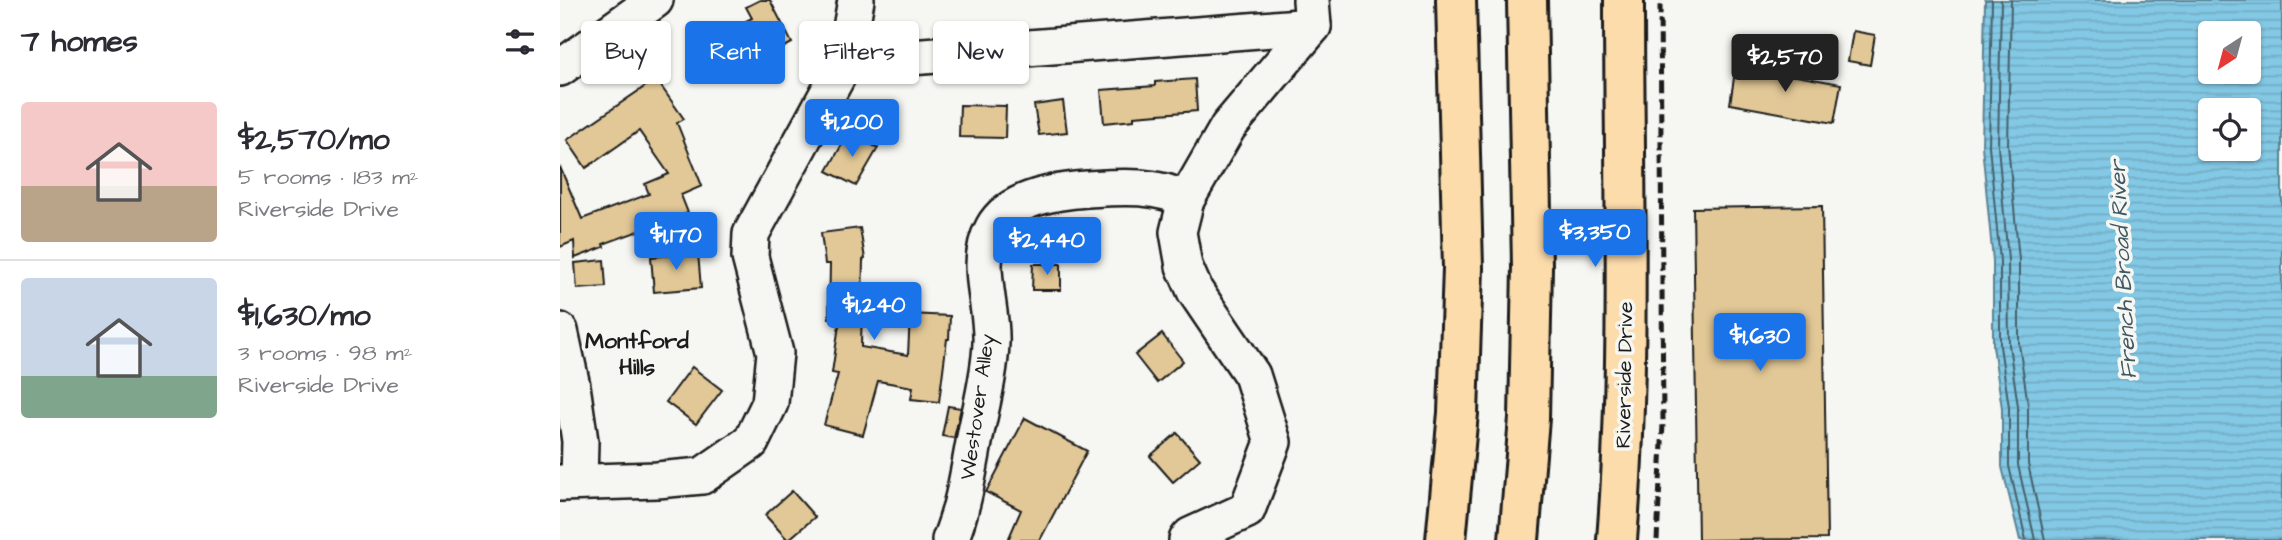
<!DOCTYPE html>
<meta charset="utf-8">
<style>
:root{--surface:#fff;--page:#f2f2f3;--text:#2b2b33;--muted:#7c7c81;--line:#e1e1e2;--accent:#1a73e8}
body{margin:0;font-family:"Architects Daughter",sans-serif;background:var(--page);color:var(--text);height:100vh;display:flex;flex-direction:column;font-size:26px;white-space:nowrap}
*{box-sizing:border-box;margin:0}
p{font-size:23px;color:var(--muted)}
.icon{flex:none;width:38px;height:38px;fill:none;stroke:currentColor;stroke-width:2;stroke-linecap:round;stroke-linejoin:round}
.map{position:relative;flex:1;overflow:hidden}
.details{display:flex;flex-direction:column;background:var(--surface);width:560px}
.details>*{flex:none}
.top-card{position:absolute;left:21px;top:21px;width:665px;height:63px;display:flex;gap:14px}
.needle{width:46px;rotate:216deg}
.tools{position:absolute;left:1638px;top:21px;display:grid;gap:14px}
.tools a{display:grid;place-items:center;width:63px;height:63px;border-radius:7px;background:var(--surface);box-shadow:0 2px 5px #0004;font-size:35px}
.price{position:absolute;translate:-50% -60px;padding:0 16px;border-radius:7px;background:var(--accent);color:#fff;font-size:23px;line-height:46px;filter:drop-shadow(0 2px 4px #0008)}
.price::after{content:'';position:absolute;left:50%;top:42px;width:21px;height:16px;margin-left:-10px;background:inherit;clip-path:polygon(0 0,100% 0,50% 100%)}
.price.on{background:#222;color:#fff}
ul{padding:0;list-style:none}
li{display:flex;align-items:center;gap:21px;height:175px;padding:0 21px}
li+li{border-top:2px solid var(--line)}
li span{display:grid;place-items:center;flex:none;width:196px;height:140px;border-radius:7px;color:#555}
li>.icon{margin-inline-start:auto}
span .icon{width:84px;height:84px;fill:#fffc;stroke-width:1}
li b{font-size:30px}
h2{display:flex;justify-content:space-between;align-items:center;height:84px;padding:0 21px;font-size:30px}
.chip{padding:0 24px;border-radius:7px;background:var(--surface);box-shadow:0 2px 5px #0004;font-size:24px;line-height:63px}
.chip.on{background:var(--accent);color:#fff}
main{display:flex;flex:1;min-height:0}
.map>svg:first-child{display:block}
.water{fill:url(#water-rules);stroke:#5a8394;stroke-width:2;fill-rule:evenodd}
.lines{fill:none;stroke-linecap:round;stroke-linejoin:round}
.shore{stroke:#45616c;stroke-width:2}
.building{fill:#e2c897;stroke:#1c1c1c;stroke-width:2}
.minor-casing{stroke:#1c1c1c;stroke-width:40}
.major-casing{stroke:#1c1c1c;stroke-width:44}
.highway-casing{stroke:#1c1c1c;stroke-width:44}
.minor{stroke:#f6f6f2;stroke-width:35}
.major{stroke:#fddcac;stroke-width:38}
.highway{stroke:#fddcac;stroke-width:38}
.rail{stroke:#1c1c1c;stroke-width:5;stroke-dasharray:10 5;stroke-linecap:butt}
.labels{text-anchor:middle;stroke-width:7;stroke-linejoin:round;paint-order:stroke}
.street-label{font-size:21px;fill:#1c1c1c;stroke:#f6f6f2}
.water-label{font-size:23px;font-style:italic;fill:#405862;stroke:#f6f6f2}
.neighbourhood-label{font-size:23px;font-weight:bold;fill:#1c1c1c;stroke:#f6f6f2}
</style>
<main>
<section class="details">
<h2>7 homes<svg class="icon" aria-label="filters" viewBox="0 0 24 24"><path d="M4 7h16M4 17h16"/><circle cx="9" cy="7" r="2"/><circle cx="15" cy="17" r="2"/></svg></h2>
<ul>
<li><span style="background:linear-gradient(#f6c9c9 60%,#b9a48a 0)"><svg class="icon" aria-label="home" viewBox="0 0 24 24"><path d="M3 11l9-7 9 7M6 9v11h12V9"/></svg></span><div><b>$2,570/mo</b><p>5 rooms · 183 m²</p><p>Riverside Drive</p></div></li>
<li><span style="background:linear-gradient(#c9d6e8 70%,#7fa58c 0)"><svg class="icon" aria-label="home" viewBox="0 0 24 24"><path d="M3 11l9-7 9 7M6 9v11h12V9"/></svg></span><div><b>$1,630/mo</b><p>3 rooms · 98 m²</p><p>Riverside Drive</p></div></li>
</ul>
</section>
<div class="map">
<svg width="1722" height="540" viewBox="0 0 1722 540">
<defs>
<pattern id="water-rules" width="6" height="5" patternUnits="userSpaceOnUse" patternTransform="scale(1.75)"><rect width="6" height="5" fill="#83c8e4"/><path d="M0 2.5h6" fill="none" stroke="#71abc3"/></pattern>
</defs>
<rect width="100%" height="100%" fill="#f6f6f2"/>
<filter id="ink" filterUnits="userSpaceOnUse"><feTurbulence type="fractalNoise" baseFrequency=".0143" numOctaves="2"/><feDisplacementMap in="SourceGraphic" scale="14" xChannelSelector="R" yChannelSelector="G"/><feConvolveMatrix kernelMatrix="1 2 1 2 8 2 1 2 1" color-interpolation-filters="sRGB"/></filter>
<g filter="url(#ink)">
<!-- water -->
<path class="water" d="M1425,0H1722V540H1460L1442,467V408L1433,346V261L1422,146ZM1650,33H1689V72H1650ZM1650,110H1689V149H1650Z"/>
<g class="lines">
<!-- shore -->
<g class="shore">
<path d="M1432,0L1429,146L1440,261V346L1449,407V466L1466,540"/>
<path d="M1441,0L1438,146L1448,260L1449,345L1458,406V465L1475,540"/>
<path d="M1451,0L1448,145L1459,260V344L1468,405V464L1485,540"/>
</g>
</g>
<!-- building -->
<g class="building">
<path d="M200,0H210L232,43L198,61L187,39L190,38L182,23L192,18L186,7Z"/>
<path d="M1293,31L1315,35L1310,65L1288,61Z"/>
<path d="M1176,65L1281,84L1274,123L1170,104Z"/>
<path d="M96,79L124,119L117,123L142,186L121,195L128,213L43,244L44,247L15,258L14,241L0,247V167L22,219L89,194L85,184L109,174L79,131L26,168L7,140Z"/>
<path d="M635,79L637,111L574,116V120L544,123L541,90L595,86V82Z"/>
<path d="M503,101L507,132L479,135L474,105Z"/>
<path d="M400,105L446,106L445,138L399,137Z"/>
<path d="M289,132L318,148L296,186L267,171Z"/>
<path d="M1262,206L1267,539L1138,540L1133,208Z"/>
<path d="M300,228L305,259L303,260L301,347L348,355L350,314L390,316L389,339H387L379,402L351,399L353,387L318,381L303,435L264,425L278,374L272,373L280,318H269L270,264H265L261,233Z"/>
<path d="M138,253L141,288L94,292L91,257Z"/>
<path d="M44,260L46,287L17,289L15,263Z"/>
<path d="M473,264H501V290H472Z"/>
<path d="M602,334L623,361L597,383L575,355Z"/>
<path d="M132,367L162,390L136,424L106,402Z"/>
<path d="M388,406L401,408L394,438L382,436Z"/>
<path d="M465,418L527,451L480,540H448L461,510L426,492Z"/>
<path d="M617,433L640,459L613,482L590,456Z"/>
<path d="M232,491L255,517L228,540L205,515Z"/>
</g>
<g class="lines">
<defs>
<g id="minor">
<path d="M285,62L753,26"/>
<path d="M0,68L95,0"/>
<path d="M0,331L12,386L20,441L19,482"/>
<path d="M0,483L97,480L142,476L191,442L210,403L215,353L190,257L191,234L285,62L296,0"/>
<path d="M390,540C404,506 409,468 416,432C422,403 430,372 431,343C433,305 413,264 433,228C449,198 497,191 527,189C560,187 596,184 626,200"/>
<path d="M627,540L630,536L687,510L713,442L692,375L635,291L624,266L618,232L626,200L668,127L753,26L751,0"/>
</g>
<path id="major" d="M1057,540C1071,361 1064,180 1064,0"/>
<g id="highway">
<path d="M886,540L898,413L903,268L896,0"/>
<path d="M959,540L969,418L972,267L967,0"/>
</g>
</defs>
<!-- minor casing -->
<use href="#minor" class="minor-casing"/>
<!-- major casing -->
<use href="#major" class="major-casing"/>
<!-- highway casing -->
<use href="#highway" class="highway-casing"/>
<!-- minor -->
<use href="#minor" class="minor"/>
<!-- major -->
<use href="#major" class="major"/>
<!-- highway -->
<use href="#highway" class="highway"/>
<!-- rail -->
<path class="rail" d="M1097,540L1103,424L1100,0"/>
</g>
</g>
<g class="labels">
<!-- street labels -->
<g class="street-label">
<text transform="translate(1064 375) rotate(-89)" y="7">Riverside Drive</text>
<text transform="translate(417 407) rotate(-82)" y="7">Westover Alley</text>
</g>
<!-- water labels -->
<g class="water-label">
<text transform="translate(1562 270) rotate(-93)" y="8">French Broad River</text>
</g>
<!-- neighbourhood labels -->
<g class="neighbourhood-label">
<text x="77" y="348">Montford<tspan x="77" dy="26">Hills</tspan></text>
</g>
</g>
</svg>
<div class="tools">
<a><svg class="needle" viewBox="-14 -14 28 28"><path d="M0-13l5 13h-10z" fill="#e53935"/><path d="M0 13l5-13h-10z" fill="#7c7c81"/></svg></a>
<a><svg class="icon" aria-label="locate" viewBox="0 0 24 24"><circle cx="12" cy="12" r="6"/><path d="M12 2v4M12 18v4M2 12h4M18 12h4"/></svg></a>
</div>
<b class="price on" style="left:1225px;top:94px">$2,570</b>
<b class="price" style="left:292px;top:159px">$1,200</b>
<b class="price" style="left:1035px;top:269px">$3,350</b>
<b class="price" style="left:116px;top:272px">$1,170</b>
<b class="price" style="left:487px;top:277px">$2,440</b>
<b class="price" style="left:314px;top:342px">$1,240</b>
<b class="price" style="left:1200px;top:373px">$1,630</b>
<div class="top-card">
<a class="chip">Buy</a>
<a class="chip on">Rent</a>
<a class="chip">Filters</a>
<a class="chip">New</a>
</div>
</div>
</main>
